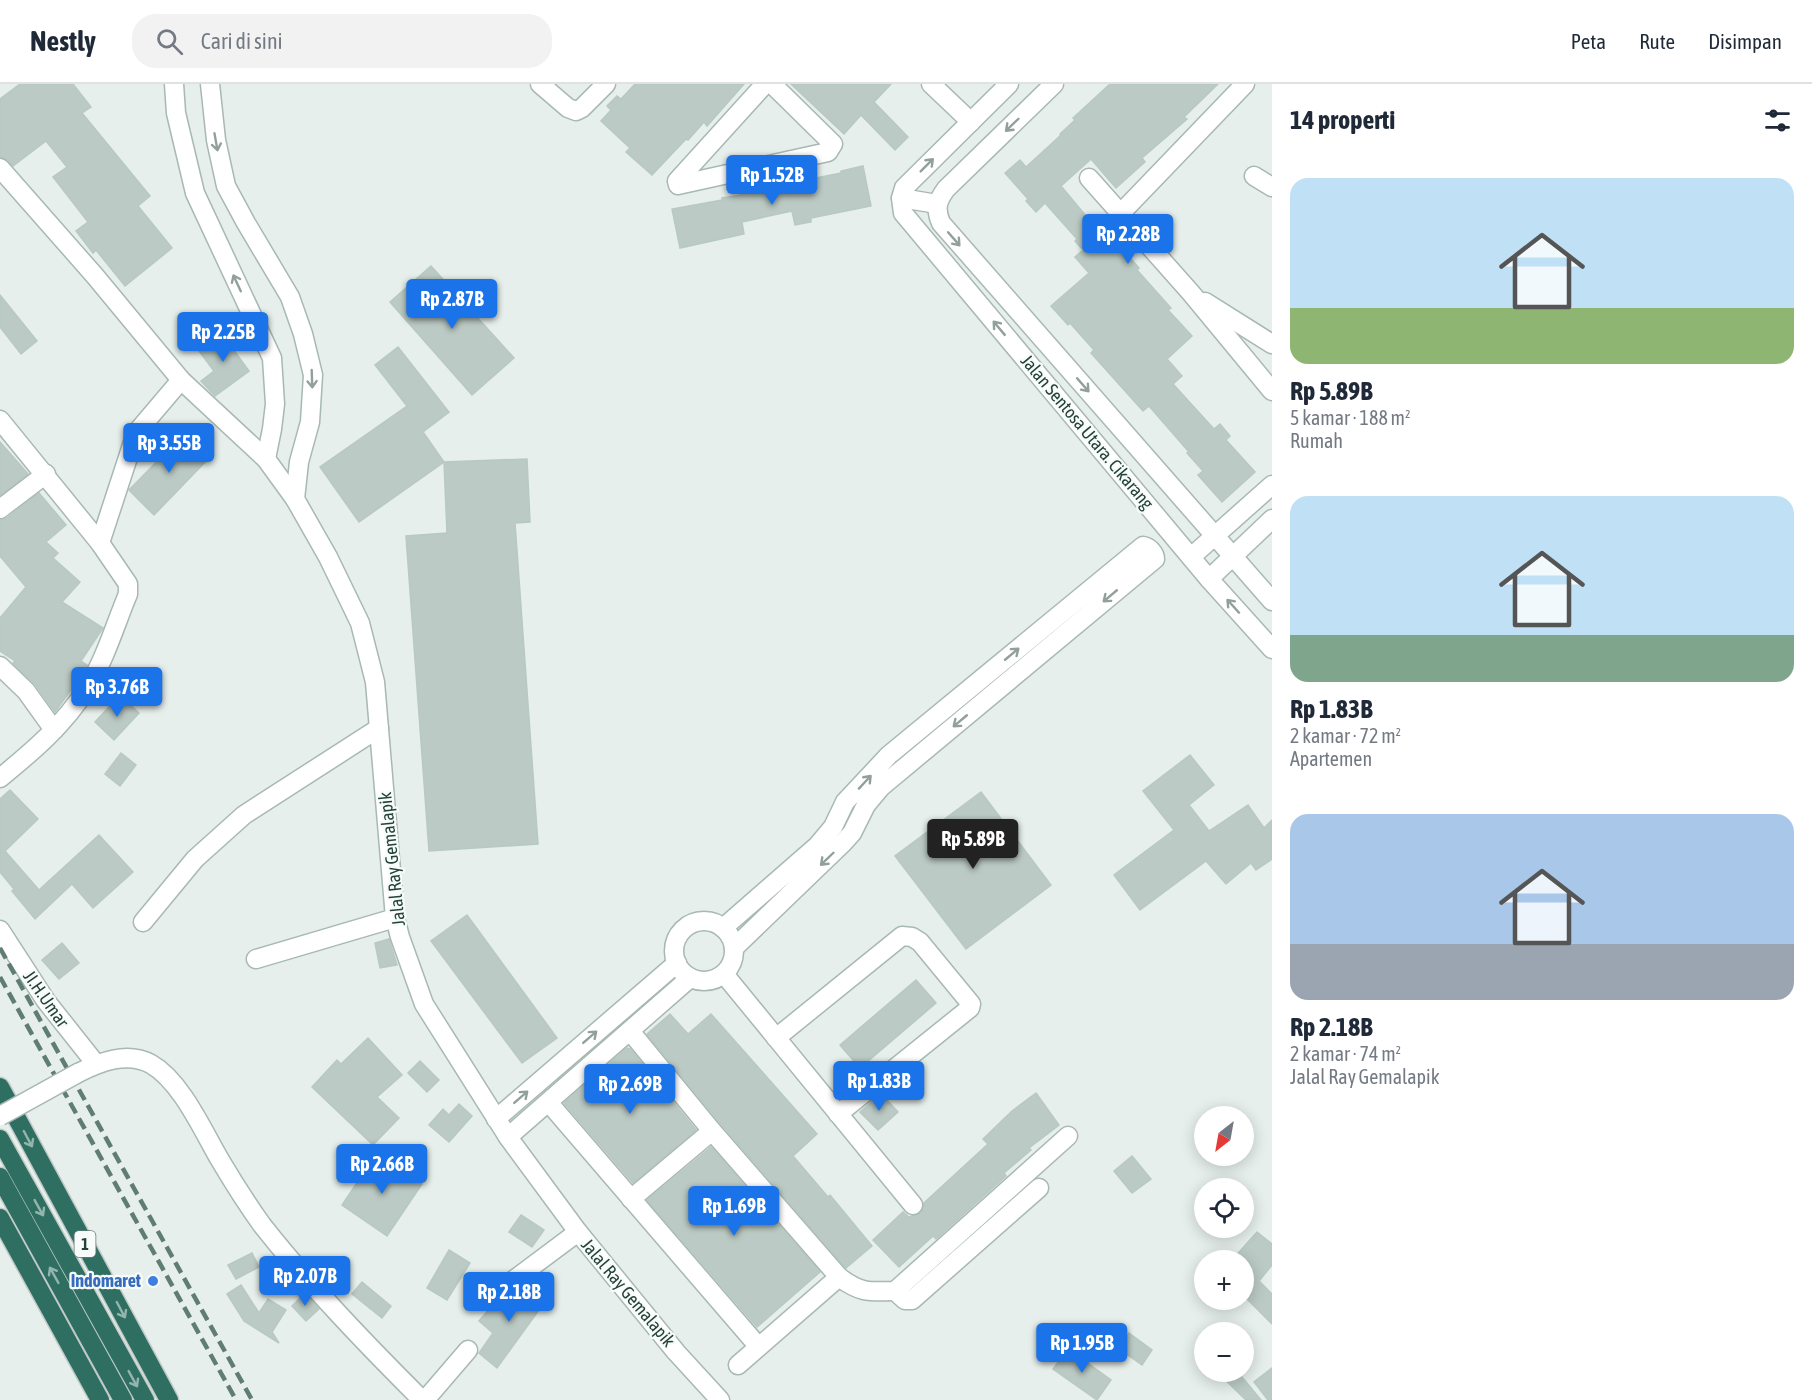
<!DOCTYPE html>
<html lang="id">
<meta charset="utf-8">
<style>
:root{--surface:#fff;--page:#f2f2f3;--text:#1f2937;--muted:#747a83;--line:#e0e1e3;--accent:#1a73e8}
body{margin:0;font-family:"Asap Condensed",sans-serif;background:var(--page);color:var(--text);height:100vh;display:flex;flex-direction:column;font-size:22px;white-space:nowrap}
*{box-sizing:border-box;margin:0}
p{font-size:20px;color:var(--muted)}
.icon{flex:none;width:33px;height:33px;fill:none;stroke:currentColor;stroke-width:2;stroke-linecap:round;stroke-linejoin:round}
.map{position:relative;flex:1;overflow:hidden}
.details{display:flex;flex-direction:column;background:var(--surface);width:540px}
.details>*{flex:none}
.needle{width:39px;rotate:211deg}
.buttons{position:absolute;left:1194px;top:1022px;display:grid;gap:12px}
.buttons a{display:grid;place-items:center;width:60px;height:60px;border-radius:50%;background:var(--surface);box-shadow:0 3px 15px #0003;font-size:30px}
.price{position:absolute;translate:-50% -51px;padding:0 14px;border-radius:6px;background:var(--accent);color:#fff;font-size:20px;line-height:39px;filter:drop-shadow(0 2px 3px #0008)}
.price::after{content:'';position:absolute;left:50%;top:36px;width:18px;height:14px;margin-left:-9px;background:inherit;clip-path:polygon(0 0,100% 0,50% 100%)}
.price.active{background:#222;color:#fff}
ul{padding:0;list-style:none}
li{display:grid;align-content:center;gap:12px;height:318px;padding:0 18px}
li span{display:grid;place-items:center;height:186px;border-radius:18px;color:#555}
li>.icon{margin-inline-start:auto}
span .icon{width:108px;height:108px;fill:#fffc;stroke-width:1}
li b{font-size:26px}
h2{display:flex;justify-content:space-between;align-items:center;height:72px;padding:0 18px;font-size:26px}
header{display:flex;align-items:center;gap:36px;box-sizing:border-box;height:84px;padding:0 30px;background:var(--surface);border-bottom:2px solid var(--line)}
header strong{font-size:28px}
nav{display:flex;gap:33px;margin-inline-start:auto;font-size:21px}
.search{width:420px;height:54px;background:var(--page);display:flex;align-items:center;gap:15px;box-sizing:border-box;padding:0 21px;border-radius:24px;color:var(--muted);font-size:22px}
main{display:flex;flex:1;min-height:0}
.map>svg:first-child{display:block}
.building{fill:#bbcac4;stroke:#b8c9c2;stroke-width:1.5}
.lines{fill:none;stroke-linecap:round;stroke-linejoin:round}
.minor-casing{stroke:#a8b8b2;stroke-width:21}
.motorway-casing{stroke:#c2cac8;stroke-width:21}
.minor{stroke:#fff;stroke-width:18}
.motorway{stroke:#2f6f62;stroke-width:18}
.rail{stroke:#5f7d75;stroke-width:4.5;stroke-dasharray:12 6;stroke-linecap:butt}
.minor-bridge-casing{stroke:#a8b8b2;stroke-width:21;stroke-linecap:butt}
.minor-bridge{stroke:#fff;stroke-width:18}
.oneway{stroke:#92a09c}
.oneway2{stroke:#93b5ae}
.shop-dot{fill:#3f7fe0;stroke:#f7fbf9;stroke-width:2}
.labels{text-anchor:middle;stroke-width:4.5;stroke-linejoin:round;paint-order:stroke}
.shield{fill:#f7fbf9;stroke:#637a73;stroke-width:1.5}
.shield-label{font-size:16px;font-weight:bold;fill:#24423a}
.street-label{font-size:18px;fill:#24423a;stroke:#f7fbf9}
.shop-label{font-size:18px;font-weight:bold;fill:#366cbe;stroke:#f7fbf9;text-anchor:end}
</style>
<header>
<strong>Nestly</strong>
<div class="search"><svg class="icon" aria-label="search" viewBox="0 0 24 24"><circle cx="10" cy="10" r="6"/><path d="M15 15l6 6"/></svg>Cari di sini</div>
<nav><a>Peta</a><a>Rute</a><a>Disimpan</a></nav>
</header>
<main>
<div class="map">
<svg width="1272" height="1316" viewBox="0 0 1272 1316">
<rect width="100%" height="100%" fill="#e6efeb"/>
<!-- building -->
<g class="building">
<path d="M20,0H73L91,23L82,29L150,112L138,122L172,164L125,202L96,166L93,169L76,147L88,138L53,93L67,83L46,57L13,82L8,76L0,73V15Z"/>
<path d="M635,0H744L707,42L704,38L688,56L686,55L652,91L626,68L630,64L601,37L611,26L607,22L617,12L621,15Z"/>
<path d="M791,0H891L874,18L908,53L895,66L861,31L844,50Z"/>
<path d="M1110,0H1218L1184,33L1187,35L1142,74L1145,78L1116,104L1091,75L1061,102L1101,150L1105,146L1139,184L1137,186L1171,224L1168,226L1192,252L1167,275L1182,292L1173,300L1214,345L1220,340L1230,352L1226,356L1255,388L1222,418L1198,391L1203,387L1187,369L1189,368L1149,322L1143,327L1091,269L1094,266L1070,239L1068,241L1051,222L1089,189L1075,173L1083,166L1075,157L1077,155L1045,119L1036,128L1026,117L1028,115L1005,89L1020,76L1026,83L1061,51L1060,50L1075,36L1073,34Z"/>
<path d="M863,82L871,122L811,134V138L795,141L792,127L742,138L744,150L680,164L672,125L722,116V114L741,111L740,106L781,98V96L800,92L801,97L841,89V87Z"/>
<path d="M431,182L514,274L472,311L390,218Z"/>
<path d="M0,211L37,257L21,270L0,243Z"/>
<path d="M229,245L240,260L233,265L249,287L215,312L201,297L214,287L199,267Z"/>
<path d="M398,263L449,328L423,348L444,378L359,438L320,383L407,322L375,281Z"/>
<path d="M185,349L210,373L154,431L129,406Z"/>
<path d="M0,358L28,390L0,411Z"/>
<path d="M527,375L530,438L515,439L538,760L429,767L406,452L447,449L444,378Z"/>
<path d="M39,409L66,441L46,458L58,469L53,474L80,498L62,518L103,544L81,577L87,581L84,588L55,628L35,600L13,579L15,577L0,567V534L26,503L0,472V436L7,434Z"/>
<path d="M120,611L139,629L114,656L95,638Z"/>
<path d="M121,669L136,681L120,702L105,690Z"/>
<path d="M1190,671L1214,701L1189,721L1209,747L1248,721L1264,744L1272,736V775L1256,786L1251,779L1226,800L1206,777L1140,826L1114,791L1174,746L1143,707Z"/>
<path d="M10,706L38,735L5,767L39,806L99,751L133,788L93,824L72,800L35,835L12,807L14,805L0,788V715Z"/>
<path d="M981,708L1051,801L966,865L895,772Z"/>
<path d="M467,831L557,954L522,979L431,857Z"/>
<path d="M389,855L397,881L380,884L375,859Z"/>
<path d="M62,859L79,879L59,895L42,876Z"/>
<path d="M916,896L936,919L860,984L840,961Z"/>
<path d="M670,930L688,950L711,930L817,1050L793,1072L828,1113L830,1111L872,1162L846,1184L721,1040L647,950Z"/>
<path d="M368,954L402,991L377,1013L399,1034L373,1061L312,1003L337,976L341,980Z"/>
<path d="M627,964L630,965L696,1046L633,1099L564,1019Z"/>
<path d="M420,977L439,996L427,1008L408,989Z"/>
<path d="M1036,1009L1059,1041L1029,1064L1031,1066L1004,1089L1006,1092L936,1155L933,1152L899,1183L873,1156L903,1128L909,1133L921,1129L924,1119L988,1060L983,1055L1012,1027Z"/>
<path d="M881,1010L898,1028L878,1046L860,1028Z"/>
<path d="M459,1020L472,1032L449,1058L429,1041L443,1025L449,1031Z"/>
<path d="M711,1063L820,1188L757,1243L647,1116Z"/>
<path d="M377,1069L422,1100L387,1152L342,1121Z"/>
<path d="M1132,1072L1151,1095L1132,1109L1114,1087Z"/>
<path d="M521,1131L544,1146L532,1163L509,1148Z"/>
<path d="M1257,1148L1272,1160V1181L1259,1197L1272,1210V1240L1245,1213L1244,1215V1176H1232Z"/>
<path d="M449,1166L470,1179L447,1216L427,1204Z"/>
<path d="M252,1169L259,1183L236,1195L228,1181Z"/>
<path d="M362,1198L391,1222L382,1234L352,1210Z"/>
<path d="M241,1201L259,1229L268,1215L286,1226L272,1248L279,1259L244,1237L227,1210Z"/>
<path d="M526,1201L547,1215L497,1284L479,1269L493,1249L479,1237L498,1215L505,1221L512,1211Z"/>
<path d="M305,1209L319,1225L306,1237L292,1222Z"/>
<path d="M1129,1249L1152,1266L1142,1281L1118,1264Z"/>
<path d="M1068,1265L1111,1296L1097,1316L1053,1285Z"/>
<path d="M1272,1284V1316H1268L1254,1298Z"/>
<path d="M1216,1287H1237L1261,1316H1246Z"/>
</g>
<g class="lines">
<defs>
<g id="minor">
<path d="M174,0L176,29L195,109L272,274L275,320L272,345L266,375"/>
<path d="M210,0L216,56L226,102L246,139L290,213L303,250L313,291L310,338L299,378L295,415"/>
<path d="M540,0L568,24L576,27L582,24L606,0"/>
<path d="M765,0L677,97L678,101L828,68L833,60L772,0"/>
<path d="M931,0L971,38"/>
<path d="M1009,0L904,104L901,114L903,129L1209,495L1272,565"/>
<path d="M1054,0L946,105C937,117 935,125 941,139L1272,517"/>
<path d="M0,84L95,192L181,296L266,375L295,415L328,473L360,539L375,598L395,834L400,853L424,920L508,1053L578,1148L676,1268L720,1316"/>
<path d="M1254,92L1272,103"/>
<path d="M1089,94L1191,209L1272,307"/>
<path d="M901,114L937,120"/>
<path d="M1120,130L1245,0"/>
<path d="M1205,218L1272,260"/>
<path d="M0,336L100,459"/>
<path d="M0,425L46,390"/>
<path d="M1191,473L1272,401"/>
<path d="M1209,495L1272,435"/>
<path d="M0,582L26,607L54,646"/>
<path d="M0,694C32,668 65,640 87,604C105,576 115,541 128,510V500L100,459L136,349L181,296"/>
<circle cx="704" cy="867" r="30"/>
<path d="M143,838L195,775L244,731L379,644"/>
<path d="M723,844L817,762L833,743L845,718L889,671L1143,462C1149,463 1155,469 1155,475L881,703L866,721L852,749L843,759L734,864"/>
<path d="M0,846L46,917L96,980"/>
<path d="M256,875L395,834"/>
<path d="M724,890L913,1121"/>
<path d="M630,947L712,1047L839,1193C860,1209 869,1208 895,1207L1068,1052"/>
<path d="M776,954L902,852L912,853L920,858L971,920L970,924L838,1030"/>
<path d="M78,989C100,978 127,967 151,980C181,997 203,1047 220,1076C233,1098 247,1120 262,1141C311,1203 366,1260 422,1316"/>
<path d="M549,1019L758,1262"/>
<path d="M496,1035L677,879"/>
<path d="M508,1053L690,894"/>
<path d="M631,1115L712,1047"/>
<path d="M503,1204L578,1148"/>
<path d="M895,1207L905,1216H912L1039,1104"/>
<path d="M738,1281L839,1193"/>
<path d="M425,1316L468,1266"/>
</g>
<g id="motorway">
<path d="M0,1003L169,1316"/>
<path d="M0,1055L145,1316"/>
<path d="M0,1093L123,1316"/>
<path d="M0,1134L100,1316"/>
</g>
</defs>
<!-- minor casing -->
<use href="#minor" class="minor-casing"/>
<!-- motorway casing -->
<use href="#motorway" class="motorway-casing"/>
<!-- minor -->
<use href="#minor" class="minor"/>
<!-- motorway -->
<use href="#motorway" class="motorway"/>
<!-- rail -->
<g class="rail">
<path d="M0,864L252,1316"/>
<path d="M0,893L236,1316"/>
</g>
<defs>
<path id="minor-bridge" d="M0,1032L78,989"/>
</defs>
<!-- minor-bridge casing -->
<use href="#minor-bridge" class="minor-bridge-casing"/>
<!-- minor-bridge -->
<use href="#minor-bridge" class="minor-bridge"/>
</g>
<!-- one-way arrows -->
<defs><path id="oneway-shaft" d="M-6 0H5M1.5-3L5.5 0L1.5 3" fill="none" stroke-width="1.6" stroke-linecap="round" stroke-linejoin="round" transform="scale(1.5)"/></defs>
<g class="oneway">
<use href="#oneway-shaft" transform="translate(1012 41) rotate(136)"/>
<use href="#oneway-shaft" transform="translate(216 58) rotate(80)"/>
<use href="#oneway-shaft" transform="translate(927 81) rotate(-45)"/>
<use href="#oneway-shaft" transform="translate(954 155) rotate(49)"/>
<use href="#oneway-shaft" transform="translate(237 199) rotate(-115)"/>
<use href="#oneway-shaft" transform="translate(999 244) rotate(-130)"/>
<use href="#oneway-shaft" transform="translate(312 295) rotate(88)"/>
<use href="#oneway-shaft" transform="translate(1083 301) rotate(49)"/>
<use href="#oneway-shaft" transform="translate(1110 512) rotate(140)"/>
<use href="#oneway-shaft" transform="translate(1233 522) rotate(-132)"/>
<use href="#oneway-shaft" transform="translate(1012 570) rotate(-40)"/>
<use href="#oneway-shaft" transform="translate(960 637) rotate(140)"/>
<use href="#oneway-shaft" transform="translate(865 698) rotate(-47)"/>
<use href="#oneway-shaft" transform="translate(827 775) rotate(136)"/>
<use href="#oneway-shaft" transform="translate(590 953) rotate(-41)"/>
<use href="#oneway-shaft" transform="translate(521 1013) rotate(-41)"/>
</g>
<g class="oneway2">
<use href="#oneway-shaft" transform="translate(28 1055) rotate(62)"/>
<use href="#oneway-shaft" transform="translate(39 1124) rotate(61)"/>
<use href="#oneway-shaft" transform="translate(54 1191) rotate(-119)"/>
<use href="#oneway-shaft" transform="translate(121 1226) rotate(62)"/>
<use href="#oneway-shaft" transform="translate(133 1295) rotate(61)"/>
</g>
<!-- markers -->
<circle class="shop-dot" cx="153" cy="1197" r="6"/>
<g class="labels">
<!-- shield labels -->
<rect class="shield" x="74.5" y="1147" width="21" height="26" rx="4.5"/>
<g class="shield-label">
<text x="85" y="1166">1</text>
</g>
<!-- street labels -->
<g class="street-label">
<text transform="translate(1087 348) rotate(50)" y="6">Jalan Sentosa Utara. Cikarang</text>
<text transform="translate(392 775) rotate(-96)" y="6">Jalal Ray Gemalapik</text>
<text transform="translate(46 915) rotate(55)" y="6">JI.H.Umar</text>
<text transform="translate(628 1209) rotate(50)" y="6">Jalal Ray Gemalapik</text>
</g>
<!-- shop labels -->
<g class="shop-label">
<text x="141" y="1203">Indomaret</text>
</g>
</g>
</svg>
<div class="buttons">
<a><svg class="needle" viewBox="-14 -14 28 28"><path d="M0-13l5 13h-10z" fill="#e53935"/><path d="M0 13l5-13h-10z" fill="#747a83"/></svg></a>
<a><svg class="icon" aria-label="locate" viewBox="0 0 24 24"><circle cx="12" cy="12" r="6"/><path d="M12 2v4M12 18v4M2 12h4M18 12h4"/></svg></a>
<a>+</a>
<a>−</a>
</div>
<b class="price" style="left:772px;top:122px">Rp 1.52B</b>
<b class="price" style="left:1128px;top:181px">Rp 2.28B</b>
<b class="price" style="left:452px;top:246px">Rp 2.87B</b>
<b class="price" style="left:223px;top:279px">Rp 2.25B</b>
<b class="price" style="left:169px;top:390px">Rp 3.55B</b>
<b class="price" style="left:117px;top:634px">Rp 3.76B</b>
<b class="price active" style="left:973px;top:786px">Rp 5.89B</b>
<b class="price" style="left:879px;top:1028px">Rp 1.83B</b>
<b class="price" style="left:630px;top:1031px">Rp 2.69B</b>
<b class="price" style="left:382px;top:1111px">Rp 2.66B</b>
<b class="price" style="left:734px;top:1153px">Rp 1.69B</b>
<b class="price" style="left:305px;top:1223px">Rp 2.07B</b>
<b class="price" style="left:509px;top:1239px">Rp 2.18B</b>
<b class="price" style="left:1082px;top:1290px">Rp 1.95B</b>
</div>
<section class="details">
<h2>14 properti<svg class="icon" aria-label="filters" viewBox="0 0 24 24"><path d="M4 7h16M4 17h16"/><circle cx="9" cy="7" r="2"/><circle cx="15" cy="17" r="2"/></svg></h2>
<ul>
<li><span style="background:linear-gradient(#bfe0f5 70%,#8fb573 0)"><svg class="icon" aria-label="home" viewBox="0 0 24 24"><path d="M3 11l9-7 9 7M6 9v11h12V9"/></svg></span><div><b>Rp 5.89B</b><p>5 kamar · 188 m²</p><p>Rumah</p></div></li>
<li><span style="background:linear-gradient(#bfe0f5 75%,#7fa58c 0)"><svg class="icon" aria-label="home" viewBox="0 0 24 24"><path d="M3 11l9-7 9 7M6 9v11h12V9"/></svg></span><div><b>Rp 1.83B</b><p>2 kamar · 72 m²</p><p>Apartemen</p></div></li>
<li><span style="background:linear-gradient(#a9c7e8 70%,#9aa5b1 0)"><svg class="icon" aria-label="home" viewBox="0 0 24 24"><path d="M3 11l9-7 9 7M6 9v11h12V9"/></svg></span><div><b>Rp 2.18B</b><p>2 kamar · 74 m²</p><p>Jalal Ray Gemalapik</p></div></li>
</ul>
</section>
</main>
